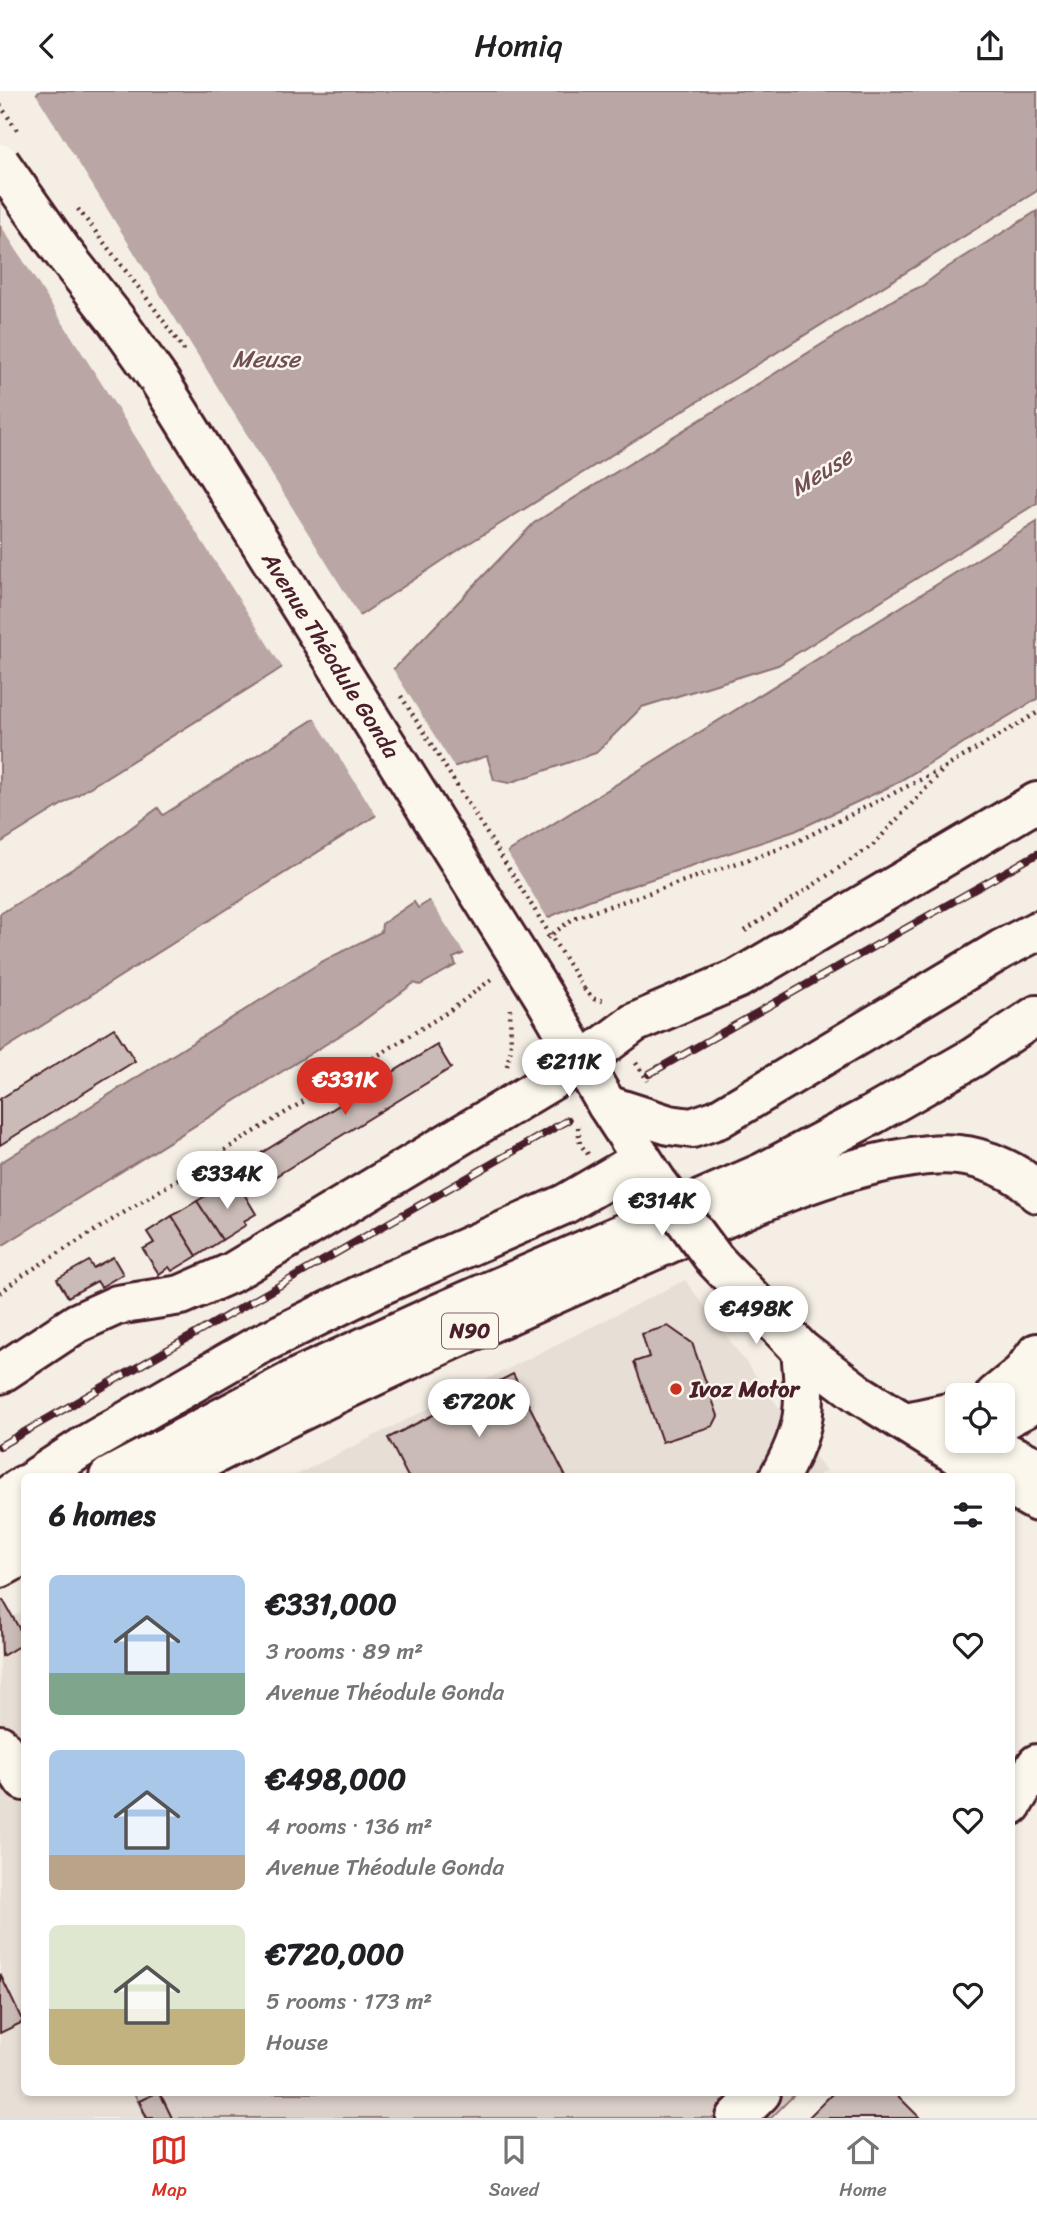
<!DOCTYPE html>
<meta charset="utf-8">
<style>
:root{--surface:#fff;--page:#f6f6f6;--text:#202124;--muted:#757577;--line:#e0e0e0;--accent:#d93025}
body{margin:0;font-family:Sriracha,sans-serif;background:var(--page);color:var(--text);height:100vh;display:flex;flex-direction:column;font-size:26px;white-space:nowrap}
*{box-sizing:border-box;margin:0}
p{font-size:23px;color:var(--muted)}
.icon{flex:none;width:38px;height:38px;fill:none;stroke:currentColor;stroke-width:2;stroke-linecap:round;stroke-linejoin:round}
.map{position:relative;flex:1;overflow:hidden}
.side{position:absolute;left:21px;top:1382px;width:994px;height:623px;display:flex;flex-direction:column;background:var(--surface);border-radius:10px;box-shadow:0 4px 10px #0003}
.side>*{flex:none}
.controls{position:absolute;left:945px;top:1292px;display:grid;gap:14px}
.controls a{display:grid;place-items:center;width:70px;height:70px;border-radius:10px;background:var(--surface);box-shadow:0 4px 10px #0003;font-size:35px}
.price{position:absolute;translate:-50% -60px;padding:0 16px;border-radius:24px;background:#fff;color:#222;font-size:23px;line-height:46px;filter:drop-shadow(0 2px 4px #0008)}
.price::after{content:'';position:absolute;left:50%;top:42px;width:21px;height:16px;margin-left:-10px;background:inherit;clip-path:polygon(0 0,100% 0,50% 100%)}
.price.selected{background:var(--accent);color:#fff}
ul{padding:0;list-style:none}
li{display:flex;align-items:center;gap:21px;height:175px;padding:0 28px}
li span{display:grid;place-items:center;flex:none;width:196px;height:140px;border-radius:10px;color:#555}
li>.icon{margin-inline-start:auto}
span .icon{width:84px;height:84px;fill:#fffc;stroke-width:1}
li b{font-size:30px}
h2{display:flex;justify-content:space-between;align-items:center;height:84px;padding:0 28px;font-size:30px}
header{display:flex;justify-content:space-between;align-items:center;height:91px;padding:0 28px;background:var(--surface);font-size:32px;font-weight:600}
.menu{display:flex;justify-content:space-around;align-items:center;height:98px;border-top:2px solid var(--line);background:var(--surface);font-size:19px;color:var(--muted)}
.menu a{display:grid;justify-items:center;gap:4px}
.menu .selected{color:var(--accent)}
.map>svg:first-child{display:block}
.built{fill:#e7dfd6}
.green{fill:#dbd0c9;stroke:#92787a;stroke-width:2}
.water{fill:#baa7a5;stroke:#8d7174;stroke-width:2}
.pier{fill:#f4eee4}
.building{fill:#cabbb6;stroke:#4a1f2b;stroke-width:2}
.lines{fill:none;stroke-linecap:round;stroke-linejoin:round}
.minor-casing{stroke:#4a1f2b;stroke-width:44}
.major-casing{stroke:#4a1f2b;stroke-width:44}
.highway-casing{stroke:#4a1f2b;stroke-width:44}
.path{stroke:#4a1f2b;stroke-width:4.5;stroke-dasharray:2 5;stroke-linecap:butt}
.minor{stroke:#fbf7ec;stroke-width:38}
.major{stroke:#fbf7ec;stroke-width:38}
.highway{stroke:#fbf7ec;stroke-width:38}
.rail-casing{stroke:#4a1f2b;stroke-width:8}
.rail{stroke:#fbf7ec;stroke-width:5;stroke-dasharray:16;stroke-linecap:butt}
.major-bridge-casing{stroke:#4a1f2b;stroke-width:44;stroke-linecap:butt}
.path-bridge{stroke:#4a1f2b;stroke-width:4.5;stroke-dasharray:2 5;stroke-linecap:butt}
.major-bridge{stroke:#fbf7ec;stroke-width:38}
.poi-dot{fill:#c8321e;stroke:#fbf7ec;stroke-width:2.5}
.labels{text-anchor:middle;stroke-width:5;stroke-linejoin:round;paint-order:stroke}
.shield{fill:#fbf7ec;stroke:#7f6065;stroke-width:2}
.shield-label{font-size:21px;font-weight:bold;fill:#4a1f2b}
.street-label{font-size:23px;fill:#4a1f2b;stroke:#fbf7ec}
.poi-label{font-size:23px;font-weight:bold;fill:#4a1f2b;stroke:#fbf7ec;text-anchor:start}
.water-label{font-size:24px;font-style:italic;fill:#714f56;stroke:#fbf7ec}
</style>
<header><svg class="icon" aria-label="back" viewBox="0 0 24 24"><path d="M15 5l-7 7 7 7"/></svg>Homiq<svg class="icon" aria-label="share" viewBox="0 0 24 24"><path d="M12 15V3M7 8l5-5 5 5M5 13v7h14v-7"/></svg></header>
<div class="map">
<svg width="1037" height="2027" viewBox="0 0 1037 2027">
<rect width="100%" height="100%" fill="#f4eee4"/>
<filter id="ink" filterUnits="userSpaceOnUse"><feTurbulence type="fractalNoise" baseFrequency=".0143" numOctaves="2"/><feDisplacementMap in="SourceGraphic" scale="14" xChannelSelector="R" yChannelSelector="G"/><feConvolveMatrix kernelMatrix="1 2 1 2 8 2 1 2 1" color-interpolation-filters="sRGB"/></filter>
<g filter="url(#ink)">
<!-- built -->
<g class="built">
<path d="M685,1189L826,1380L815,1386H292Z"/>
<path d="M24,1520V2002H149L160,2027H0V1533Z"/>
</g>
<!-- green -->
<path class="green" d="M134,2002H796L771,2027H146Z"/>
<!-- water -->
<g class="water">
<path d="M41,0H1037V100L463,456L272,583L0,752V25Z"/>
<path d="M1037,120V412L778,574L642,616L596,662L509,692L494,689L487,665L453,676L0,961V823L90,767L158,717L163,724L396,576L534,432L898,206L922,195L945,178Z"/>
<path d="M1037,431V608L893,694L795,740L589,809L453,867L456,874L420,894L414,892L360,932L0,1156V1072L323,870L381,841L382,833L414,811L418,817Z"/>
</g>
<!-- pier -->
<g class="pier">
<path d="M34,0L362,529L284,579L0,133V21Z"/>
<path d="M391,575L456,679L378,727L313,625Z"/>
<path d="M505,758L548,828L466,865L428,806Z"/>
</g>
<!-- building -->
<g class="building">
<path d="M114,937L135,970L0,1054V1008Z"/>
<path d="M437,954L451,977L255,1098L240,1075Z"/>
<path d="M222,1095L227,1103L240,1096L256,1123L244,1130L246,1134L222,1149L197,1110Z"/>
<path d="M197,1110L222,1149L197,1165L172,1125Z"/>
<path d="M172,1125L197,1165L172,1180L169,1176L159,1183L143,1158L154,1152L147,1141Z"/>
<path d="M113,1166L123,1183L101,1196L97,1190L68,1206L57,1188L89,1170L93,1177Z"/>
<path d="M668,1235L692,1252L718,1325L713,1335L662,1351L634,1271L649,1266L642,1243Z"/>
<path d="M513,1283L566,1386H408L388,1347Z"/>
<path d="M3,1509L24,1546V1552L2,1565L0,1511Z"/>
<path d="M0,1883L23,1931L0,1942Z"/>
<path d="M156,2002H160L172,2027H147L139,2010Z"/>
<path d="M833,2002H895L920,2027H808Z"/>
</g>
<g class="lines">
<defs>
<g id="minor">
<path d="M0,1283L77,1232L117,1214L181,1204L231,1182L551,990L582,971L634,932L739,887L1037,711"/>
<path d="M779,1386C808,1335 806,1315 801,1259"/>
<path d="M0,1654L24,1690"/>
<path d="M1012,1714L1037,1673"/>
<path d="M736,2027L761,2002"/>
</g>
<g id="major">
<path d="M544,906L607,1014L657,1091"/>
<path d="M715,1169L801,1259L859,1303L992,1386"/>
<path d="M939,1350L988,1353L1037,1376"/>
<path d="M1012,1397L1037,1411"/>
</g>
<g id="highway">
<path d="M607,1014L669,1034L692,1037L718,1028L1002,858L1037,840"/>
<path d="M995,1304L1022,1282L1037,1262"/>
<path d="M1003,1329L1037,1311"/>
<path d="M906,1331L957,1320"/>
<path d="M37,1386L89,1352L255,1256L383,1193L565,1113L642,1068"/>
<path d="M109,1386L301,1285L437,1223L762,1082L874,1023L974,966L1037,924"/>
<path d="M171,1386C320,1307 473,1239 627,1171C715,1133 804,1085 900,1068C917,1065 940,1062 958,1064C983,1066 1023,1082 1037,1102"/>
<path d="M0,1410L24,1394"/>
<path d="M0,1444L24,1431"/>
<path d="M0,1477L24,1464"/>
</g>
</defs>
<!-- minor casing -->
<use href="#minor" class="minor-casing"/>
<!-- major casing -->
<use href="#major" class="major-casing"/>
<!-- highway casing -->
<use href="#highway" class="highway-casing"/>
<!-- path -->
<g class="path">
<path d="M745,840L873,754L943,679"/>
<path d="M547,847L574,827L788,755L946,676L1037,622"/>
<path d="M584,898L594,908L605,910"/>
<path d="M636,972L648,990"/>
<path d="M507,975L511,957L510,918"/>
<path d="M578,1036L580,1053L588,1063"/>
<path d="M0,1202L20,1186L451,919L493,887"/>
</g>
<!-- minor -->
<use href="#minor" class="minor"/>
<!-- major -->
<use href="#major" class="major"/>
<!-- highway -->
<use href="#highway" class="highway"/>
<defs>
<g id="rail">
<path d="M649,983L1037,763"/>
<path d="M0,1355L568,1029"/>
</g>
</defs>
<!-- rail casing -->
<use href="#rail" class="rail-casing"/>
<!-- rail -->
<use href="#rail" class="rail"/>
<defs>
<g id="major-bridge">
<path d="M0,72L62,160L117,230L159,289L544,906"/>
<path d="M657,1091L715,1169"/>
</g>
</defs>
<!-- major-bridge casing -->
<use href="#major-bridge" class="major-bridge-casing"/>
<!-- path-bridge -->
<g class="path-bridge">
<path d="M0,14L19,42"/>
<path d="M78,118L152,214L186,262"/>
<path d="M401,605L584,898"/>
</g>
<!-- major-bridge -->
<use href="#major-bridge" class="major-bridge"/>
</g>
</g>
<!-- markers -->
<circle class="poi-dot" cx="676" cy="1298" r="7"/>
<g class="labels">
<!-- shield labels -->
<rect class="shield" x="442" y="1222.5" width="56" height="35" rx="5"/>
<g class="shield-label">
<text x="470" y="1247">N90</text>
</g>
<!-- street labels -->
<g class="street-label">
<text transform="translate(331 564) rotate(58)" y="8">Avenue Théodule Gonda</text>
</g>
<!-- poi labels -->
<g class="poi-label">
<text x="690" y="1306">Ivoz Motor</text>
</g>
<!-- water labels -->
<g class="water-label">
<text x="266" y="276">Meuse</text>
<text transform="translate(821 381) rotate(-32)" y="8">Meuse</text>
</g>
</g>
</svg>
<div class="controls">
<a><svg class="icon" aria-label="locate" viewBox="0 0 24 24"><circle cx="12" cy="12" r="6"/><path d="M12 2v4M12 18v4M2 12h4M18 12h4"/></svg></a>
</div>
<b class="price" style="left:569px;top:1008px">€211K</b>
<b class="price selected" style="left:345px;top:1026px">€331K</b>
<b class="price" style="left:227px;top:1120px">€334K</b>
<b class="price" style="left:662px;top:1147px">€314K</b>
<b class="price" style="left:756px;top:1255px">€498K</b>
<b class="price" style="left:479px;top:1348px">€720K</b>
<section class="side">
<h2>6 homes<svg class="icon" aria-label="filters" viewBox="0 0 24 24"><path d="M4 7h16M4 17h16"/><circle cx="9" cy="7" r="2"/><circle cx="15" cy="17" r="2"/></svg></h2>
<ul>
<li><span style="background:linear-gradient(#a9c7e8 70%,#7fa58c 0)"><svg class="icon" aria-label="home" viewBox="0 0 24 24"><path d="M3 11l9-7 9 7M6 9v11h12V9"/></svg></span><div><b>€331,000</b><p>3 rooms · 89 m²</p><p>Avenue Théodule Gonda</p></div><svg class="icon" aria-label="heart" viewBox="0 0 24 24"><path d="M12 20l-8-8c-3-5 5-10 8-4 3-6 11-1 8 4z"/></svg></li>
<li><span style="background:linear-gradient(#a9c7e8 75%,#b9a48a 0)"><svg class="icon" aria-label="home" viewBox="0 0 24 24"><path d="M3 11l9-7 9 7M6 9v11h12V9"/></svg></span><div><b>€498,000</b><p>4 rooms · 136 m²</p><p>Avenue Théodule Gonda</p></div><svg class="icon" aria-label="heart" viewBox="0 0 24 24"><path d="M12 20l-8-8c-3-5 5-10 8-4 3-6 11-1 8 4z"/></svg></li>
<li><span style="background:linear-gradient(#dfe7d0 60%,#c2b280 0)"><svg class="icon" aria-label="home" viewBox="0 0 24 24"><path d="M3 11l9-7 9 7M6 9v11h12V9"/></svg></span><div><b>€720,000</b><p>5 rooms · 173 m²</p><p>House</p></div><svg class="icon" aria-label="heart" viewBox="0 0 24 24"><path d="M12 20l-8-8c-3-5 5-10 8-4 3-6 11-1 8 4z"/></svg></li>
</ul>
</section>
</div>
<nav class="menu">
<a class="selected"><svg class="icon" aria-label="map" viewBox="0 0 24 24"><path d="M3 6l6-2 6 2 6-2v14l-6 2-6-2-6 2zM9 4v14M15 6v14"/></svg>Map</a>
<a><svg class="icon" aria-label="saved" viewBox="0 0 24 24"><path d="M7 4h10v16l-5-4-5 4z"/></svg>Saved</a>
<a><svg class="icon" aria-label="home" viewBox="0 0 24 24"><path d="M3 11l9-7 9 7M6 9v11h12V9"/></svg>Home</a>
</nav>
